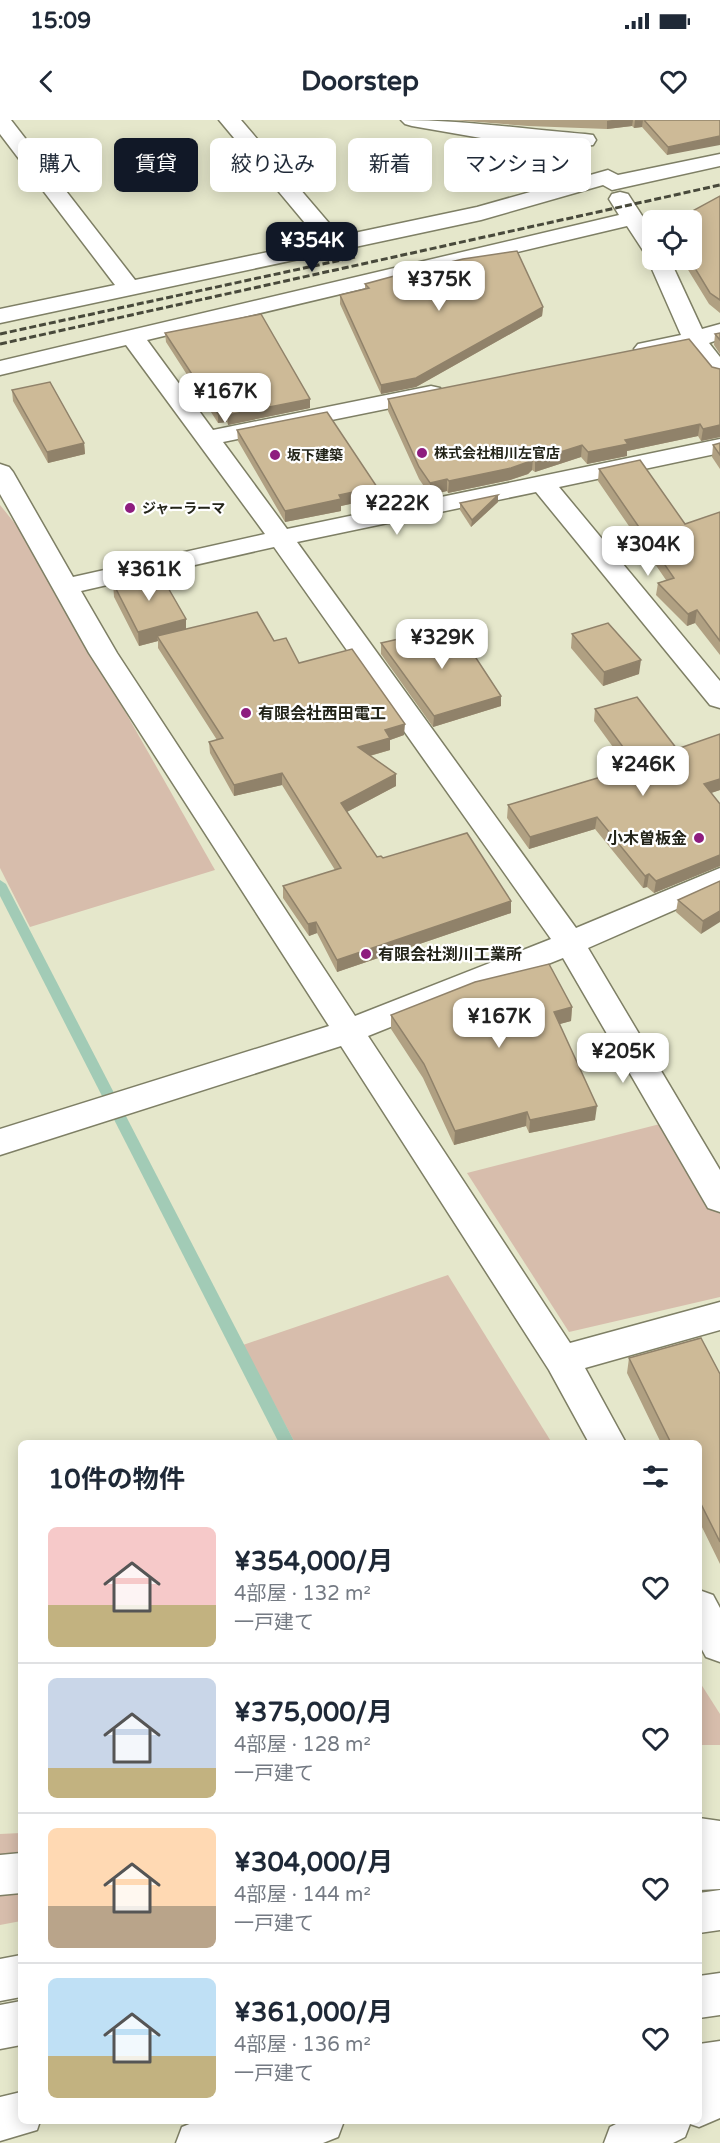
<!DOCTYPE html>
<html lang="ja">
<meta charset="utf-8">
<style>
:root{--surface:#fff;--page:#f2f2f3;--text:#1f2937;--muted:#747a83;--line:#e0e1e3;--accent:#111827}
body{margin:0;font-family:"Varela Round","Noto Sans JP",sans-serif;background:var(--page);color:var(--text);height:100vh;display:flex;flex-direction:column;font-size:22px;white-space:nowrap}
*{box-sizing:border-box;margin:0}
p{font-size:20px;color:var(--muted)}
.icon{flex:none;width:33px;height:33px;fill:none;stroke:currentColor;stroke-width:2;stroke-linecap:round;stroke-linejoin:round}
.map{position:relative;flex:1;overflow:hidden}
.panel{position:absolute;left:18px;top:1320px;width:684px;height:684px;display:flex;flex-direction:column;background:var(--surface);border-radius:9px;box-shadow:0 3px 15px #0003}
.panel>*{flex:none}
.guide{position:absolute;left:18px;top:18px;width:684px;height:54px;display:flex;gap:12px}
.buttons{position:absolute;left:642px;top:90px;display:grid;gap:12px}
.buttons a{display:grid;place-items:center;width:60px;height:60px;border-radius:9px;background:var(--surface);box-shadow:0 3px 15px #0003;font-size:30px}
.price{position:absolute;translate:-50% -51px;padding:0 14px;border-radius:12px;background:#fff;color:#222;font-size:20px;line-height:39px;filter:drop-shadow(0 2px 3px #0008)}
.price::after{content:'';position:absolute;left:50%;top:36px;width:18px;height:14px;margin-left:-9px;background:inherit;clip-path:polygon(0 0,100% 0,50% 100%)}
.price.selected{background:var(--accent);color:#fff}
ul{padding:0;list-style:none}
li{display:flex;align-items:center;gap:18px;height:150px;padding:0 30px}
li+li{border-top:2px solid var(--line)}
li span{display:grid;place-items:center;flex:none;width:168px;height:120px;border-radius:9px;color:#555}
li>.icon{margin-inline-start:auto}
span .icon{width:72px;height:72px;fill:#fffc;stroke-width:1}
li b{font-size:26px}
h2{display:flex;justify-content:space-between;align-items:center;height:72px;padding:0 30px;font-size:26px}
.chip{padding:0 21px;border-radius:9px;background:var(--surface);box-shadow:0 3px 15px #0003;font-size:21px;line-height:54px}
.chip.selected{background:var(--accent);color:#fff}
.status{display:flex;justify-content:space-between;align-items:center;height:42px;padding:0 30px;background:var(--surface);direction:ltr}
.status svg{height:16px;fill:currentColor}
header{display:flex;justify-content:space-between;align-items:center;height:78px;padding:0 30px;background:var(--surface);font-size:27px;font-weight:700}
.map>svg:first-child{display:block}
.green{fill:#d7bdac}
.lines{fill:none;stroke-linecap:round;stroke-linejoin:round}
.stream{fill:#a2cbb6;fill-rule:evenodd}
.minor-casing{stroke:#7e7f65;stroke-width:3}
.highway-casing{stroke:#7e7f65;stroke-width:3}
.minor{fill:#fff;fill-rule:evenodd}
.highway{fill:#fff;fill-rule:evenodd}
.rail{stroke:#48493b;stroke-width:3;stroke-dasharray:7 3;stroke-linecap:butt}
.wall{fill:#b0a082}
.shaded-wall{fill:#90826a}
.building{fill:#cdba97;stroke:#90826a;stroke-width:1.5}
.poi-dot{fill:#8e1d7f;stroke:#fff;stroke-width:2}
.labels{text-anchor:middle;stroke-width:4.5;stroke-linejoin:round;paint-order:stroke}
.far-poi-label{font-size:14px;font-weight:bold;fill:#232419;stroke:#fff;text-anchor:start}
.poi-label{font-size:16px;font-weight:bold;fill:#232419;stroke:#fff;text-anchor:start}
</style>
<div class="status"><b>15:09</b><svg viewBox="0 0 49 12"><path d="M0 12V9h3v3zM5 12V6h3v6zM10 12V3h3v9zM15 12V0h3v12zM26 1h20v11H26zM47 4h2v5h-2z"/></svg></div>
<header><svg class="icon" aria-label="back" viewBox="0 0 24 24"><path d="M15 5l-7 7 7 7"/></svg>Doorstep<svg class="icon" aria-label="heart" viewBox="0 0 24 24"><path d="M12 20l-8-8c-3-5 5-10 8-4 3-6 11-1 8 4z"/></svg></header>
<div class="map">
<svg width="720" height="2023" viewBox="0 0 720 2023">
<rect width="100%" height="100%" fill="#e5e7cb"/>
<!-- green -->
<g class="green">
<path d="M0,385L17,406L55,468L215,750L30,807L0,748Z"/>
<path d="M668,1002L720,1089V1177L569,1212L467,1053Z"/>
<path d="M448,1155L552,1323H295L243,1225Z"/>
<path d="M699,1561L720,1594V1625H699Z"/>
<path d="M21,1713V1801L0,1805V1714Z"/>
</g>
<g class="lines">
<!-- stream -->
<path class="stream" d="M0,760L6,764L295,1323H279L0,776Z"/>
<defs>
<g id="minor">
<path d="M0,0H11L135,160L320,121L219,0H241L340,116L477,87L608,50L618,55L720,34V46L612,70L603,65L481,100L0,203V189L115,165L0,14Z"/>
<path d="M401,0C463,0 524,9 585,14L593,15L596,20L593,25L585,26L481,18L412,6L405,4Z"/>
<path d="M620,72L628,74L652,111V134L644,132L627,106L147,220L213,310L431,266L440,268L443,273L440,278L223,322L287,409L720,319V333L559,367L720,561V588L710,585L536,372L297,422L576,808L720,748V770L588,828L720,1050V1092L708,1088L563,838L368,916L570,1223L720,1182V1210L585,1248L626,1323H589L549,1250L341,926L0,1035V1009L329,906L89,533L0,374V344L9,347L13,352L73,457L265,414L126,225L0,255V241L619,95L609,79L612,74ZM274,427L551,819L355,896L117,533L81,471Z"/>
<path d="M652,135V140H670L702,209L720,204V219L709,223L720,237V260L712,258L689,228L646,236L638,234L634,229L638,224L681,215L648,140Z"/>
<path d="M699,1470L713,1475L720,1488V1542L706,1537L699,1524Z"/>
<path d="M699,1698L720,1701V1769L699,1770Z"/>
<path d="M21,1733V1773L0,1775V1735Z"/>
<path d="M21,1835V1877L0,1881V1839Z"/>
<path d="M720,1921V1998L699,2007L690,2004L685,2017L673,2023H604L610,2007L622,2001H699V1924Z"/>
<path d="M197,2001H344L338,2017L323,2023H176L182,2007Z"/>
</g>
<g id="highway">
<path d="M720,1770V1810L699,1813V1773Z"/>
<path d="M720,1853V1895L699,1898V1856Z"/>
<path d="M21,1881V1925L0,1929V1885Z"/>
<path d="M21,1972V2001H40L37,2010L0,2021V1977Z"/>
</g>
</defs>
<!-- minor casing -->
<use href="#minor" class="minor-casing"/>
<!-- highway casing -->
<use href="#highway" class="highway-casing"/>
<!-- minor -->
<use href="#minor" class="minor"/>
<!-- highway -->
<use href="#highway" class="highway"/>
<!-- rail -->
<g class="rail">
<path d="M0,214L355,137"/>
<path d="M0,224L720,65"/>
</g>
</g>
<!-- wall -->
<g class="wall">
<path d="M453,0H720L667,35L642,7L634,8L632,6L607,9L528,6Z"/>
<path d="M720,76V193L709,184L682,140H692Z"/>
<path d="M365,164L543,187L542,196L416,267L381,274L340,184V175L365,169Z"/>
<path d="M165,213L310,288L228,305L227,302L218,303L166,222Z"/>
<path d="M720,213V234L714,225L715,214Z"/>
<path d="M712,247L720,249V317L701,321L698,316L627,331V336L587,344L581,337L535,352L532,350L528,354L510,360L448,373L447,371L430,375L419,359L388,291V279Z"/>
<path d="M12,270L84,323L85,334L48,343L13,281Z"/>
<path d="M237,310L377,367V378L341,386V391L285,402L238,321Z"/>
<path d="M720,323V349L712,337L713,325Z"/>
<path d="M599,349L685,404L720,392V535L695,503L687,506L656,475L658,463L666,460L598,361Z"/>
<path d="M498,382L471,407L460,390V383Z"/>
<path d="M113,463L186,509L274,521L299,543L404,615L390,620V630L370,636L396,654V666L347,692L377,737L383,738L511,781V793L337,852L317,813L309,816L283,778V766L335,750L282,665L234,676L210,633L209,622L217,620L158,528V521L139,526L114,477Z"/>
<path d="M572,514L639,554L603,566L571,528Z"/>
<path d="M381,523L501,586L433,607L381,534Z"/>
<path d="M595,589L677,629L720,614V670L711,673L720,684V746L654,773L647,767L643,768L595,709L529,729L507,698L508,685L629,649L594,601Z"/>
<path d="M720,761L701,814L676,792L678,780Z"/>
<path d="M572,887L571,901L559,904L595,1000L529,1013L526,1006L454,1025L423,958L391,909V895Z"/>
<path d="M629,1238L720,1254V1444L699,1401V1323H661L627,1253Z"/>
</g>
<!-- shaded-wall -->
<g class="shaded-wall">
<path d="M612,0H633L632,6L607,9V1Z"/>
<path d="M635,0H643L642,7L634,8Z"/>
<path d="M720,16V25L667,35L668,27Z"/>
<path d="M543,187L542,196L416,267L381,274V265Z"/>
<path d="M310,279V288L228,305V295Z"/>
<path d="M226,292L227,302L218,303V294Z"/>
<path d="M700,304L698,316L627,331V336L587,344L588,332L625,320Z"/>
<path d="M720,305V317L701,321L703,309Z"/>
<path d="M84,323L85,334L48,343L47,332Z"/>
<path d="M582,325L581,337L535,352V340Z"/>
<path d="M533,338L532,350L528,354L510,360L448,373L449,361Z"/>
<path d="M447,359V371L430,375V363Z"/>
<path d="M377,367V378L341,386V391L285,402V391L339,375Z"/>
<path d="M498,375V382L471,407L472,400Z"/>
<path d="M697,490L695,503L687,506L688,494Z"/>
<path d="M186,499V513L157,516L158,521L139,526L138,512Z"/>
<path d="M641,540L639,554L603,566L604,552Z"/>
<path d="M501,576V586L433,607L434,596Z"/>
<path d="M405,604L404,615L390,620V630L358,639V627L385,610Z"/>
<path d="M282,653V665L234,676V665Z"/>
<path d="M396,654V666L341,695V683Z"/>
<path d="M720,659V670L702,676L704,664Z"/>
<path d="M597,697L595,709L529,729L530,717Z"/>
<path d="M720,735V746L654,773L656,761Z"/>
<path d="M649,754L647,767L643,768L645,756Z"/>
<path d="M511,781V793L337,852V840Z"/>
<path d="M720,791V802L701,814L703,801Z"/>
<path d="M316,802L317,813L309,816L308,804Z"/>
<path d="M572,887L571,901L553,906L554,892Z"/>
<path d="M597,986L595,1000L529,1013L530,1000Z"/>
<path d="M527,992L526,1006L454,1025L455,1011Z"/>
</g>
<!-- building -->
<g class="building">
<path d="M644,0H720V16L668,27Z"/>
<path d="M720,76V180L710,173L690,140H692V100H676Z"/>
<path d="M517,131L543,187L416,258L381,265L340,175L369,168L365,164L409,152L463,139Z"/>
<path d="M261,194L310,279L228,295L226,292L218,294L165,213Z"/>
<path d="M720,213V220L715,214Z"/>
<path d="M689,219L712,247L720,249V305L703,309L700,304L625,320L628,324L588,332L582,325L535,340L533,338L528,342L511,348L449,361L447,359L430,363L419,347L388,279Z"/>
<path d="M50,262L84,323L47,332L12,270Z"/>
<path d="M327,292L377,367L339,375L341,379L285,391L237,310Z"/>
<path d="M720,323V335L713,325Z"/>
<path d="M640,340L685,404L720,392V521L697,490L688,494L658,463L674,458L599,349Z"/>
<path d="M498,375L472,400L460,383Z"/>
<path d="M159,452L186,499L138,512L113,463Z"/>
<path d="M257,492L274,521L286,518L299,543L352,529L405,604L385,610L390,618L358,627L396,654L341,683L377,737L381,736L383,738L467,713L511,781L337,840L316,802L308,804L283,766L341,748L282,653L234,665L209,622L223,618L157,516Z"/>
<path d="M608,503L641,540L604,552L572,514Z"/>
<path d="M455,506L501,576L434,596L381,523Z"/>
<path d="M637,577L677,629L720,614V659L704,664L720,684V735L656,761L649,754L645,756L597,697L530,717L508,685L637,646L595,589Z"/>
<path d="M720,761V791L703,801L678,780Z"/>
<path d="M549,844L572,887L554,892L597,986L530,1000L527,992L455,1011L424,944L391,895L475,862Z"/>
<path d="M701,1218L720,1254V1422L699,1380V1323H671L629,1238Z"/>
</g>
<!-- markers -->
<g class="poi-dot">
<circle cx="422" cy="333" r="6"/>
<circle cx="275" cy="335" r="6"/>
<circle cx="130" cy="388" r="6"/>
<circle cx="246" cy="593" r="6"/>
<circle cx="699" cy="718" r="6"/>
<circle cx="366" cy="834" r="6"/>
</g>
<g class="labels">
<!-- far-poi labels -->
<g class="far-poi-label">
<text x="434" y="338">株式会社相川左官店</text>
<text x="287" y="340">坂下建築</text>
<text x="142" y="393">ジャーラーマ</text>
</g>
<!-- poi labels -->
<g class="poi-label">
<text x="258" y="599">有限会社西田電工</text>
<text x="687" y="724" text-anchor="end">小木曽板金</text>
<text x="378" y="840">有限会社渕川工業所</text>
</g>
</g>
</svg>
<div class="buttons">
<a><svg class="icon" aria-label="locate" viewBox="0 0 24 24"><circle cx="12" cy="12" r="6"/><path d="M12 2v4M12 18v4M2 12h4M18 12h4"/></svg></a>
</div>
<b class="price selected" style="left:312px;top:153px">¥354K</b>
<b class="price" style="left:439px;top:192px">¥375K</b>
<b class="price" style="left:225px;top:304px">¥167K</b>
<b class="price" style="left:397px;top:416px">¥222K</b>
<b class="price" style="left:648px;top:457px">¥304K</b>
<b class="price" style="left:149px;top:482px">¥361K</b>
<b class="price" style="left:442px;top:550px">¥329K</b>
<b class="price" style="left:643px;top:677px">¥246K</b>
<b class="price" style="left:499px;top:929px">¥167K</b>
<b class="price" style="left:623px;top:964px">¥205K</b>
<div class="guide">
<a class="chip">購入</a>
<a class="chip selected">賃貸</a>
<a class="chip">絞り込み</a>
<a class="chip">新着</a>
<a class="chip">マンション</a>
</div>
<section class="panel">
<h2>10件の物件<svg class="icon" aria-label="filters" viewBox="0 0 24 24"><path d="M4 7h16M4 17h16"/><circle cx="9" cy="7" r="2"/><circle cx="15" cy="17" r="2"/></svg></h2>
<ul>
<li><span style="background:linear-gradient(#f6c9c9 65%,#c2b280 0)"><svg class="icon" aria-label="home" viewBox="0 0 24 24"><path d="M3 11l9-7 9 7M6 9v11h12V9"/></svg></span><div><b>¥354,000/月</b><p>4部屋 · 132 m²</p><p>一戸建て</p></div><svg class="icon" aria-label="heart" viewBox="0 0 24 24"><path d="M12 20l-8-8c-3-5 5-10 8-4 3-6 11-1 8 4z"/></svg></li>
<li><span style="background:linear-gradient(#c9d6e8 75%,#c2b280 0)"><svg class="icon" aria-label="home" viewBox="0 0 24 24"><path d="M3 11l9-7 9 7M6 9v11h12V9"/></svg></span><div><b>¥375,000/月</b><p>4部屋 · 128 m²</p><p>一戸建て</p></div><svg class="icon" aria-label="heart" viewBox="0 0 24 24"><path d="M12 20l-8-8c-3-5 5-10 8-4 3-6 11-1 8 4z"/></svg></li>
<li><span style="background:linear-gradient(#ffd9b3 65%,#b9a48a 0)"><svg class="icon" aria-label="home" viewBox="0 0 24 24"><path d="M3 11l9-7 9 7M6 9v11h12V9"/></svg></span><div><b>¥304,000/月</b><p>4部屋 · 144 m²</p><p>一戸建て</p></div><svg class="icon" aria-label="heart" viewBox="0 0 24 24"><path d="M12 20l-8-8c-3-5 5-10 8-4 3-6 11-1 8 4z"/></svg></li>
<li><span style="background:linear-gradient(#bfe0f5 65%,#c2b280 0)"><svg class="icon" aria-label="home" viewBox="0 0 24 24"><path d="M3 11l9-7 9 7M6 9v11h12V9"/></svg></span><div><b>¥361,000/月</b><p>4部屋 · 136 m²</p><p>一戸建て</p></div><svg class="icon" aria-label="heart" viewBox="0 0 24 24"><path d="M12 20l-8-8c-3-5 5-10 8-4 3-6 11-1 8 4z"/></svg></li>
</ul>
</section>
</div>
